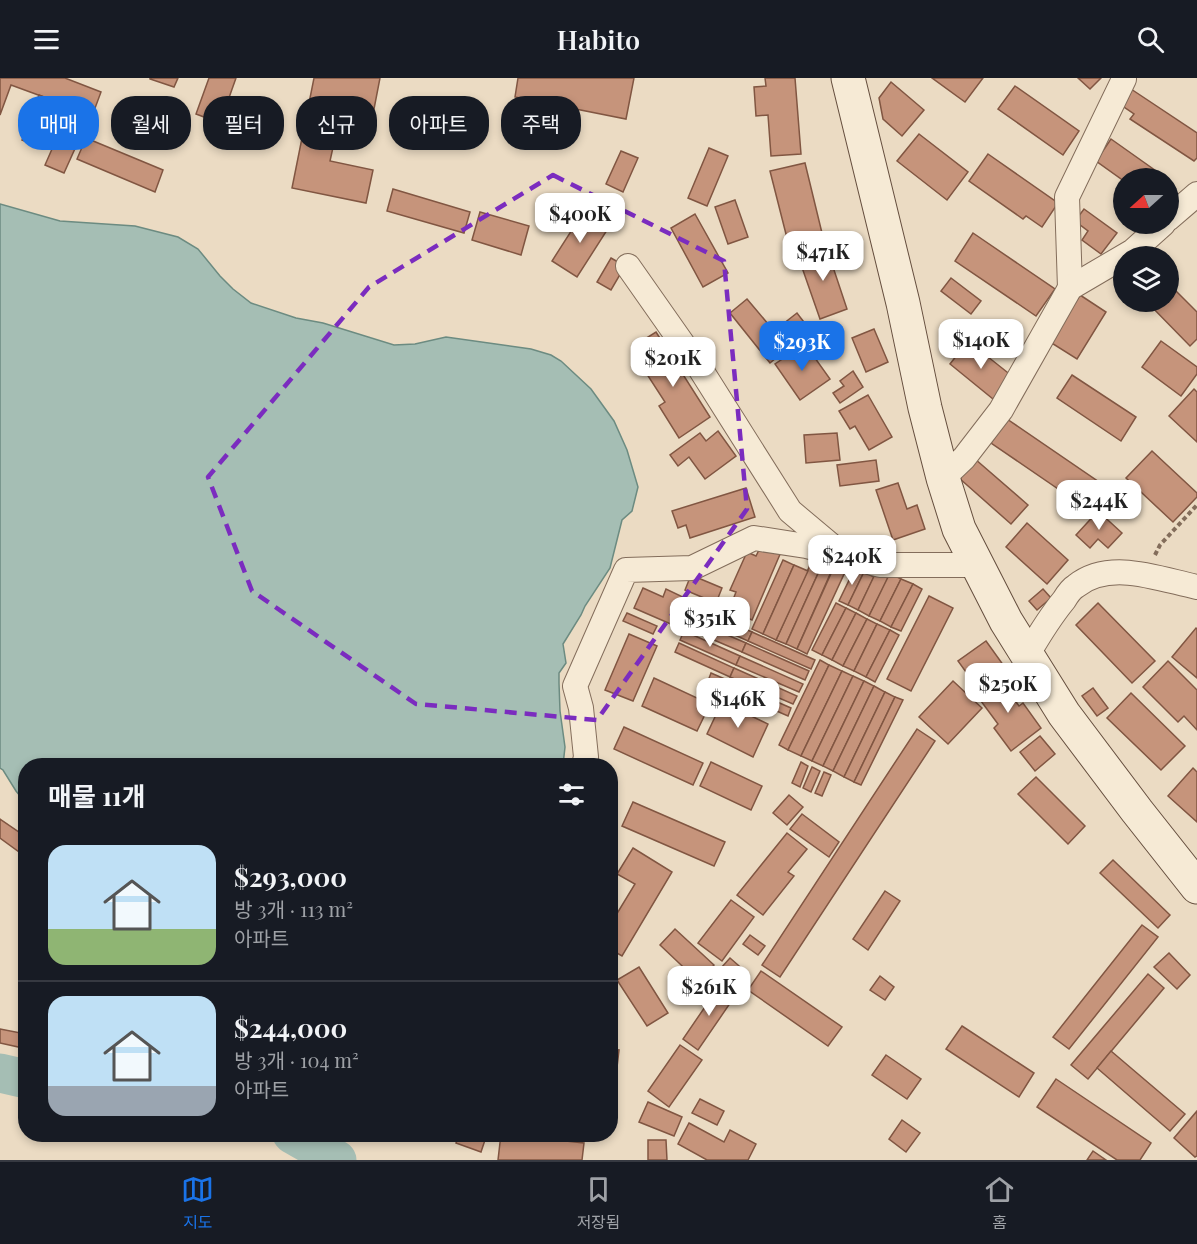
<!DOCTYPE html>
<html lang="ko">
<meta charset="utf-8">
<style>
:root{--surface:#171b24;--page:#242831;--text:#f1f3f6;--muted:#9ea1a6;--line:#363941;--accent:#1a73e8}
body{margin:0;font-family:"Playfair Display","Noto Sans KR",serif;background:var(--page);color:var(--text);height:100vh;display:flex;flex-direction:column;font-size:22px;white-space:nowrap}
*{box-sizing:border-box;margin:0}
p{font-size:20px;color:var(--muted)}
.icon{flex:none;width:33px;height:33px;fill:none;stroke:currentColor;stroke-width:2;stroke-linecap:round;stroke-linejoin:round}
.map{position:relative;flex:1;overflow:hidden}
.side{position:absolute;left:18px;top:680px;width:600px;height:384px;display:flex;flex-direction:column;background:var(--surface);border-radius:24px;box-shadow:0 3px 9px #0003}
.side>*{flex:none}
.top-card{position:absolute;left:18px;top:18px;width:600px;height:54px;display:flex;gap:12px}
.needle{width:39px;rotate:249deg}
.fabs{position:absolute;left:1113px;top:90px;display:grid;gap:12px}
.fabs a{display:grid;place-items:center;width:66px;height:66px;border-radius:50%;background:var(--surface);box-shadow:0 3px 9px #0003;font-size:30px}
.price{position:absolute;translate:-50% -51px;padding:0 14px;border-radius:12px;background:#fff;color:#222;font-size:20px;line-height:39px;filter:drop-shadow(0 2px 3px #0008)}
.price::after{content:'';position:absolute;left:50%;top:36px;width:18px;height:14px;margin-left:-9px;background:inherit;clip-path:polygon(0 0,100% 0,50% 100%)}
.price.on{background:var(--accent);color:#fff}
ul{padding:0;list-style:none}
li{display:flex;align-items:center;gap:18px;height:150px;padding:0 30px}
li+li{border-top:2px solid var(--line)}
li span{display:grid;place-items:center;flex:none;width:168px;height:120px;border-radius:18px;color:#555}
li>.icon{margin-inline-start:auto}
span .icon{width:72px;height:72px;fill:#fffc;stroke-width:1}
li b{font-size:26px}
h2{display:flex;justify-content:space-between;align-items:center;height:72px;padding:0 30px;font-size:26px}
.chip{padding:0 21px;border-radius:24px;background:var(--surface);box-shadow:0 3px 9px #0003;font-size:21px;line-height:54px}
.chip.on{background:var(--accent);color:#fff}
header{display:flex;justify-content:space-between;align-items:center;height:78px;padding:0 30px;background:var(--surface);font-size:27px;font-weight:600}
.tabs{display:flex;justify-content:space-around;align-items:center;height:84px;border-top:2px solid var(--line);background:var(--surface);font-size:16px;color:var(--muted)}
.tabs a{display:grid;justify-items:center;gap:3px}
.tabs .on{color:var(--accent)}
.map>svg:first-child{display:block}
.water{fill:#a5beb4;stroke:#6c8b81;stroke-width:1.5}
.lines{fill:none;stroke-linecap:round;stroke-linejoin:round}
.river{stroke:#a5beb4;stroke-width:39}
.building{fill:#c6947b;stroke:#815642;stroke-width:1.5}
.street-casing{stroke:#836d5b;stroke-width:26}
.secondary-casing{stroke:#654e3e;stroke-width:35}
.path{stroke:#836d5b;stroke-width:4;stroke-dasharray:4.5 3;stroke-linecap:butt}
.street{stroke:#f6ead5;stroke-width:24}
.secondary{stroke:#f6ead5;stroke-width:33}
.marked{fill:none;stroke:#7b2cbf;stroke-width:4.5;stroke-dasharray:12 8;stroke-linejoin:round}
</style>
<header><svg class="icon" aria-label="menu" viewBox="0 0 24 24"><path d="M4 6h16M4 12h16M4 18h16"/></svg>Habito<svg class="icon" aria-label="search" viewBox="0 0 24 24"><circle cx="10" cy="10" r="6"/><path d="M15 15l6 6"/></svg></header>
<div class="map">
<svg width="1197" height="1082" viewBox="0 0 1197 1082">
<rect width="100%" height="100%" fill="#ebdbc3"/>
<!-- water -->
<path class="water" d="M0,126L60,143L135,148L178,159L198,171L220,198L233,211L251,225L296,240L323,245L394,267L415,266L446,259L531,271L551,277L561,283L591,311L614,343L627,372L638,409L632,433L622,442L610,490L585,528L581,537L563,566L566,585L559,595V605L560,633L565,669L563,687H26L25,724L16,713L3,692L0,690Z"/>
<g class="lines">
<!-- river -->
<g class="river">
<path d="M0,995L26,1001"/>
<path d="M292,1056L337,1082"/>
</g>
</g>
<!-- building -->
<g class="building">
<path d="M0,0H65L101,14L88,49L67,41L71,29L11,7L0,37Z"/>
<path d="M150,0H178L174,9L150,1Z"/>
<path d="M209,0H236L220,45L196,36Z"/>
<path d="M314,0H380L374,31L343,24L330,83L373,92L366,125L292,110Z"/>
<path d="M518,0H634L626,41L515,19Z"/>
<path d="M765,0H795L801,76L771,78L768,37L756,38L754,9L766,8Z"/>
<path d="M932,0H983L965,24Z"/>
<path d="M1078,0H1101L1090,11Z"/>
<path d="M891,4L924,32L902,58L883,41L879,20Z"/>
<path d="M1015,8L1079,53L1063,77L998,31Z"/>
<path d="M1131,11L1197,55V80L1194,83L1130,41L1134,36L1121,27Z"/>
<path d="M39,17L62,26L45,71L22,62Z"/>
<path d="M158,26L190,44L183,57L151,39Z"/>
<path d="M63,46L82,55L64,95L45,87Z"/>
<path d="M919,56L968,94L947,122L897,83Z"/>
<path d="M86,60L163,92L155,114L77,81Z"/>
<path d="M1111,61L1166,100H1124V103L1096,83Z"/>
<path d="M709,70L728,78L707,128L688,120Z"/>
<path d="M621,73L638,80L623,114L606,106Z"/>
<path d="M988,76L1058,125L1042,149L1026,138L1023,141L969,103Z"/>
<path d="M805,85L822,155L788,164L770,93Z"/>
<path d="M393,111L470,134L464,155L387,133Z"/>
<path d="M735,122L748,159L728,166L715,129Z"/>
<path d="M1084,131L1117,155L1101,176L1082,162L1088,153L1075,143Z"/>
<path d="M584,133L609,149L577,199L552,183Z"/>
<path d="M480,134L529,148L521,177L472,162Z"/>
<path d="M695,136L728,195L703,209L671,150Z"/>
<path d="M973,155L1055,211L1036,238L955,183Z"/>
<path d="M826,168L847,231L820,241L798,178Z"/>
<path d="M611,180L625,188L611,212L597,204Z"/>
<path d="M951,200L981,223L971,236L941,213Z"/>
<path d="M1168,205L1197,234V261L1190,268L1147,224H1168Z"/>
<path d="M1080,217L1106,234L1077,281L1050,264Z"/>
<path d="M747,221L774,253L797,235L810,252L770,285L730,235Z"/>
<path d="M874,251L888,284L866,294L852,260Z"/>
<path d="M656,254L710,339L679,360L659,328L665,324L641,287L651,281L640,264Z"/>
<path d="M968,263L1012,298L993,321L950,286Z"/>
<path d="M1161,263L1197,289V296L1181,318L1142,289Z"/>
<path d="M805,266L830,301L800,322L775,286Z"/>
<path d="M853,293L863,309L840,325L833,315L844,308L840,303Z"/>
<path d="M1072,297L1136,339L1121,363L1057,320Z"/>
<path d="M1194,311L1197,314V364L1169,338Z"/>
<path d="M868,317L892,359L869,372L855,348L850,351L839,333Z"/>
<path d="M1007,341L1099,404L1083,428L991,365Z"/>
<path d="M718,353L736,378L705,401L689,379L678,388L670,377L700,355L706,363Z"/>
<path d="M837,355L840,382L806,385L804,357Z"/>
<path d="M1152,373L1197,415V419L1173,444L1126,400Z"/>
<path d="M975,381L1028,427L1011,446L959,400Z"/>
<path d="M876,382L879,403L840,408L837,387Z"/>
<path d="M898,405L907,431L917,427L925,451L893,462L876,412Z"/>
<path d="M746,410L755,439L690,460L686,447L678,450L672,433Z"/>
<path d="M1098,433L1122,455L1108,470L1098,461L1090,470L1076,457Z"/>
<path d="M1027,445L1068,482L1047,506L1006,469Z"/>
<path d="M762,466L781,474L752,542L729,532L736,514L730,512L747,474L756,478Z"/>
<path d="M783,482L794,487L763,556L752,551Z"/>
<path d="M811,485L821,489L786,566L776,562Z"/>
<path d="M794,487L808,493L776,562L763,556Z"/>
<path d="M821,489L831,494L797,571L786,566Z"/>
<path d="M834,489L845,494L807,576L797,571Z"/>
<path d="M855,490L864,494L848,527L839,523Z"/>
<path d="M864,494L874,499L858,532L848,527Z"/>
<path d="M876,494L888,500L869,538L858,532Z"/>
<path d="M890,495L901,501L880,543L869,538Z"/>
<path d="M691,497L722,510L716,525L685,512Z"/>
<path d="M901,501L913,506L891,549L880,543Z"/>
<path d="M913,506L922,511L901,553L891,549Z"/>
<path d="M643,510L663,519L666,511L685,520L673,547L634,530Z"/>
<path d="M1043,511L1051,520L1037,532L1029,523Z"/>
<path d="M929,518L953,530L911,613L887,601Z"/>
<path d="M836,525L846,530L822,577L812,572Z"/>
<path d="M1098,525L1155,583L1132,605L1076,547Z"/>
<path d="M696,530L752,554L748,563L692,538Z"/>
<path d="M846,530L856,535L832,582L822,577Z"/>
<path d="M627,535L657,548L653,556L623,543Z"/>
<path d="M856,535L867,541L843,588L832,582Z"/>
<path d="M690,541L746,565L742,574L686,550Z"/>
<path d="M867,541L877,546L854,593L843,588Z"/>
<path d="M877,546L890,552L866,599L854,593Z"/>
<path d="M1196,550L1197,551V600L1172,579Z"/>
<path d="M890,552L899,557L875,604L866,599Z"/>
<path d="M684,553L740,578L736,587L680,562Z"/>
<path d="M752,554L815,582L811,591L748,563Z"/>
<path d="M629,556L657,568L633,623L605,612Z"/>
<path d="M986,563L1004,588L976,608L958,583Z"/>
<path d="M679,565L734,590L730,599L675,574Z"/>
<path d="M746,565L809,593L805,602L742,574Z"/>
<path d="M740,578L803,606L799,614L736,587Z"/>
<path d="M820,582L829,587L788,672L779,667Z"/>
<path d="M1168,583L1197,612V652L1184,638L1178,644L1143,609Z"/>
<path d="M829,587L842,593L801,678L788,672Z"/>
<path d="M734,590L797,618L793,626L730,599Z"/>
<path d="M842,593L853,598L812,683L801,678Z"/>
<path d="M711,595L791,630L788,638L708,603Z"/>
<path d="M853,598L864,603L823,688L812,683Z"/>
<path d="M998,599L1019,628L1023,625L1041,650L1011,673L994,650L998,646L975,615Z"/>
<path d="M654,600L710,626L697,653L642,628Z"/>
<path d="M864,603L874,608L833,693L823,688Z"/>
<path d="M953,603L982,630L948,666L919,639Z"/>
<path d="M874,608L885,614L844,699L833,693Z"/>
<path d="M1093,610L1108,630L1097,638L1082,618Z"/>
<path d="M885,614L895,619L854,704L844,699Z"/>
<path d="M1131,615L1185,668L1161,692L1107,640Z"/>
<path d="M895,619L903,622L861,707L854,704Z"/>
<path d="M722,624L768,646L753,679L707,656Z"/>
<path d="M624,649L703,685L693,707L614,671Z"/>
<path d="M917,651L935,663L780,899L762,887Z"/>
<path d="M1040,658L1055,676L1035,693L1020,674Z"/>
<path d="M711,684L762,708L751,732L700,708Z"/>
<path d="M801,684L808,688L800,709L792,705Z"/>
<path d="M812,689L820,693L811,714L803,710Z"/>
<path d="M1193,690L1197,694V744L1168,718Z"/>
<path d="M824,694L831,697L822,718L815,715Z"/>
<path d="M1036,699L1085,748L1068,766L1018,716Z"/>
<path d="M789,717L803,729L787,747L773,735Z"/>
<path d="M633,724L725,764L714,788L622,748Z"/>
<path d="M802,736L839,764L829,779L790,751Z"/>
<path d="M0,741L26,759V779L0,760Z"/>
<path d="M787,755L807,771L788,794L794,798L763,837L737,817Z"/>
<path d="M633,770L672,794L622,878L610,871V847L635,806L617,796Z"/>
<path d="M1113,782L1170,837L1158,850L1100,795Z"/>
<path d="M885,813L900,823L868,872L853,861Z"/>
<path d="M731,822L754,839L722,883L698,865Z"/>
<path d="M1142,847L1158,859L1069,971L1053,959Z"/>
<path d="M675,851L714,887L699,904L660,867Z"/>
<path d="M750,857L765,868L758,877L743,866Z"/>
<path d="M1169,875L1190,897L1177,911L1154,889Z"/>
<path d="M730,880L746,894L737,904L721,890Z"/>
<path d="M639,889L668,935L647,948L617,902Z"/>
<path d="M761,893L842,949L828,968L748,912Z"/>
<path d="M1148,896L1164,910L1088,1001L1071,987Z"/>
<path d="M880,898L894,909L885,922L870,912Z"/>
<path d="M720,907L735,918L698,972L683,961Z"/>
<path d="M962,948L1034,995L1019,1019L946,971Z"/>
<path d="M0,951L26,956L23,970L0,965Z"/>
<path d="M680,967L702,982L669,1029L648,1013Z"/>
<path d="M610,971L619,972L614,1015H610Z"/>
<path d="M1111,973L1185,1036L1170,1053L1097,990Z"/>
<path d="M886,977L921,1001L907,1021L872,997Z"/>
<path d="M1056,1001L1151,1065L1140,1082H1117L1037,1029Z"/>
<path d="M700,1021L724,1033L717,1047L692,1035Z"/>
<path d="M648,1024L682,1039L674,1058L639,1044Z"/>
<path d="M1197,1033V1078L1195,1079L1174,1060Z"/>
<path d="M902,1042L920,1055L906,1074L889,1061Z"/>
<path d="M689,1045L724,1064L730,1052L756,1066L748,1082H707L678,1066Z"/>
<path d="M459,1056H487L481,1074L456,1065Z"/>
<path d="M501,1056L584,1065L582,1082H498Z"/>
<path d="M648,1062H666L667,1082H648Z"/>
<path d="M1093,1073L1106,1082H1087Z"/>
</g>
<g class="lines">
<defs>
<g id="street">
<path d="M1168,141L1197,116"/>
<path d="M628,188L701,292L790,433L840,475"/>
<path d="M1070,210L1067,119L1124,1"/>
<path d="M943,400L964,380L1001,332L1070,210L1133,173L1163,146"/>
<path d="M1028,576C1039,557 1050,539 1064,522C1067,517 1071,511 1076,508C1110,481 1159,501 1197,509"/>
<path d="M584,687L586,679L581,630L575,608L626,492L692,490L754,460L806,468L880,487H978"/>
</g>
<path id="secondary" d="M848,0L903,225L925,330L943,400L959,451L1006,543L1064,636L1137,733L1197,809"/>
</defs>
<!-- street casing -->
<use href="#street" class="street-casing"/>
<!-- secondary casing -->
<use href="#secondary" class="secondary-casing"/>
<!-- path -->
<path class="path" d="M1155,477L1160,467L1197,427"/>
<!-- street -->
<use href="#street" class="street"/>
<!-- secondary -->
<use href="#secondary" class="secondary"/>
</g>
<!-- marked area -->
<path class="marked" d="M553,97L724,183L747,431L597,642L416,626L252,513L208,399L369,209Z"/>
</svg>
<div class="fabs">
<a><svg class="needle" viewBox="-14 -14 28 28"><path d="M0-13l5 13h-10z" fill="#e53935"/><path d="M0 13l5-13h-10z" fill="#9ea1a6"/></svg></a>
<a><svg class="icon" aria-label="layers" viewBox="0 0 24 24"><path d="M12 4l9 5-9 5-9-5zM3 14l9 5 9-5"/></svg></a>
</div>
<b class="price" style="left:580px;top:166px">$400K</b>
<b class="price" style="left:823px;top:204px">$471K</b>
<b class="price" style="left:981px;top:292px">$140K</b>
<b class="price on" style="left:802px;top:294px">$293K</b>
<b class="price" style="left:673px;top:310px">$201K</b>
<b class="price" style="left:1099px;top:453px">$244K</b>
<b class="price" style="left:852px;top:508px">$240K</b>
<b class="price" style="left:710px;top:570px">$351K</b>
<b class="price" style="left:1008px;top:636px">$250K</b>
<b class="price" style="left:738px;top:651px">$146K</b>
<b class="price" style="left:709px;top:939px">$261K</b>
<div class="top-card">
<a class="chip on">매매</a>
<a class="chip">월세</a>
<a class="chip">필터</a>
<a class="chip">신규</a>
<a class="chip">아파트</a>
<a class="chip">주택</a>
</div>
<section class="side">
<h2>매물 11개<svg class="icon" aria-label="filters" viewBox="0 0 24 24"><path d="M4 7h16M4 17h16"/><circle cx="9" cy="7" r="2"/><circle cx="15" cy="17" r="2"/></svg></h2>
<ul>
<li><span style="background:linear-gradient(#bfe0f5 70%,#8fb573 0)"><svg class="icon" aria-label="home" viewBox="0 0 24 24"><path d="M3 11l9-7 9 7M6 9v11h12V9"/></svg></span><div><b>$293,000</b><p>방 3개 · 113 m²</p><p>아파트</p></div></li>
<li><span style="background:linear-gradient(#bfe0f5 75%,#9aa5b1 0)"><svg class="icon" aria-label="home" viewBox="0 0 24 24"><path d="M3 11l9-7 9 7M6 9v11h12V9"/></svg></span><div><b>$244,000</b><p>방 3개 · 104 m²</p><p>아파트</p></div></li>
</ul>
</section>
</div>
<nav class="tabs">
<a class="on"><svg class="icon" aria-label="map" viewBox="0 0 24 24"><path d="M3 6l6-2 6 2 6-2v14l-6 2-6-2-6 2zM9 4v14M15 6v14"/></svg>지도</a>
<a><svg class="icon" aria-label="saved" viewBox="0 0 24 24"><path d="M7 4h10v16l-5-4-5 4z"/></svg>저장됨</a>
<a><svg class="icon" aria-label="home" viewBox="0 0 24 24"><path d="M3 11l9-7 9 7M6 9v11h12V9"/></svg>홈</a>
</nav>
